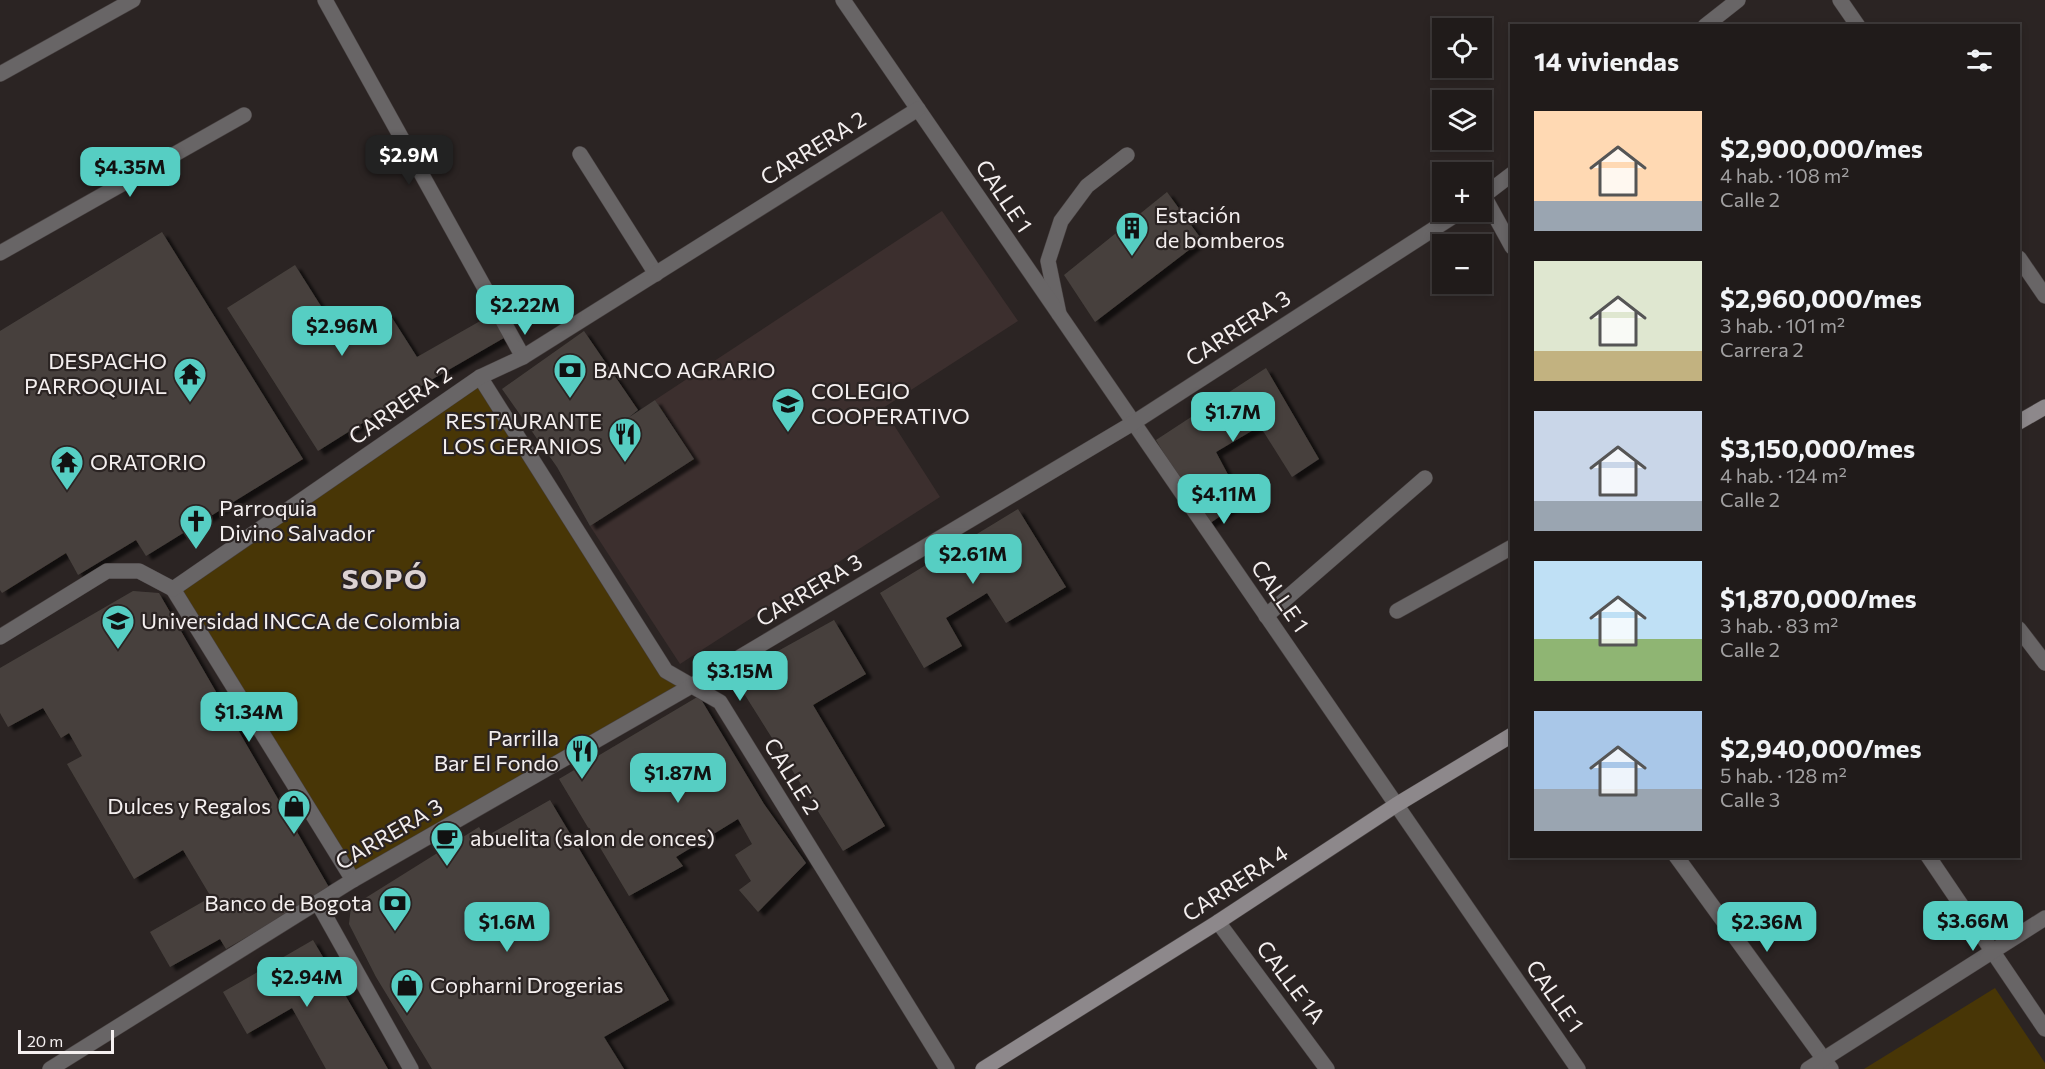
<!DOCTYPE html>
<html lang="es">
<meta charset="utf-8">
<style>
:root{--surface:#201b1a;--page:#2d2827;--text:#f1f3f6;--muted:#a2a1a2;--line:#3d3939;--accent:#56cec3}
body{margin:0;font-family:Commissioner,sans-serif;background:var(--page);color:var(--text);height:100vh;display:flex;flex-direction:column;font-size:22px;white-space:nowrap}
*{box-sizing:border-box;margin:0}
p{font-size:20px;color:var(--muted)}
.icon{flex:none;width:33px;height:33px;fill:none;stroke:currentColor;stroke-width:2;stroke-linecap:round;stroke-linejoin:round}
.map{position:relative;flex:1;overflow:hidden}
.side{position:absolute;left:1510px;top:24px;width:510px;height:834px;display:flex;flex-direction:column;background:var(--surface);border-radius:0px;box-shadow:0 3px 9px #0003,0 0 0 2px var(--line)}
.side>*{flex:none}
.buttons{position:absolute;left:1432px;top:18px;display:grid;gap:12px}
.buttons a{display:grid;place-items:center;width:60px;height:60px;border-radius:0px;background:var(--surface);box-shadow:0 3px 9px #0003,0 0 0 2px var(--line);font-size:30px}
.scale{position:absolute;left:18px;bottom:15px;width:96px;box-sizing:border-box;padding-left:6px;border:3px solid #f4efef;border-top:0;font-size:16px;line-height:21px;white-space:nowrap;color:#f4efef;-webkit-text-stroke:4px #2b2423;paint-order:stroke}
.price{position:absolute;translate:-50% -51px;padding:0 14px;border-radius:12px;background:var(--accent);color:#111;font-size:20px;line-height:39px;filter:drop-shadow(0 2px 3px #0008)}
.price::after{content:'';position:absolute;left:50%;top:36px;width:18px;height:14px;margin-left:-9px;background:inherit;clip-path:polygon(0 0,100% 0,50% 100%)}
.price.active{background:#222;color:#fff}
ul{padding:0;list-style:none}
li{display:flex;align-items:center;gap:18px;height:150px;padding:0 24px}
li span{display:grid;place-items:center;flex:none;width:168px;height:120px;border-radius:0px;color:#555}
li>.icon{margin-inline-start:auto}
span .icon{width:72px;height:72px;fill:#fffc;stroke-width:1}
li b{font-size:26px}
h2{display:flex;justify-content:space-between;align-items:center;height:72px;padding:0 24px;font-size:26px}
.map>svg:first-child{display:block}
.built{fill:#3c2f2e}
.green{fill:#483606}
.building{fill:#47413d;filter:url(#shadow)}
.lines{fill:none;stroke-linecap:round;stroke-linejoin:round}
.lane-casing{stroke:#474040;stroke-width:16}
.street-casing{stroke:#474040;stroke-width:16}
.secondary-casing{stroke:#474040;stroke-width:16}
.lane{stroke:#686566;stroke-width:15}
.street{stroke:#686566;stroke-width:15}
.secondary{stroke:#8d888b;stroke-width:15}
.labels{text-anchor:middle;stroke-width:4.5;stroke-linejoin:round;paint-order:stroke}
.street-label{font-size:22px;fill:#f4efef;stroke:#2b2423}
.poi-label{font-size:22px;fill:#f4efef;stroke:#2b2423;text-anchor:start}
.district-label{font-size:28px;font-weight:bold;letter-spacing:1.5px;fill:#dcd2d2;stroke:#2b2423}
</style>
<div class="map">
<svg width="2045" height="1069" viewBox="0 0 2045 1069">
<defs>
<filter id="shadow"><feDropShadow dx="6" dy="4" stdDeviation="1.5" flood-color="#0009"/></filter>
</defs>
<rect width="100%" height="100%" fill="#2b2423"/>
<!-- built -->
<path class="built" d="M942,211L1018,321L883,408L940,497L680,664L590,526L694,459L655,400Z"/>
<!-- green -->
<g class="green">
<path d="M480,377L666,671L693,685L353,880L173,589Z"/>
<path d="M1995,988L2045,1063V1069H1864Z"/>
</g>
<!-- building -->
<g class="building">
<path d="M1167,192L1202,240L1095,322L1064,275Z"/>
<path d="M162,232L303,459L146,556L136,540L78,575L66,553L2,593L0,590V331Z"/>
<path d="M295,265L343,341L389,313L417,357L496,312L509,335L431,380L318,451L227,308Z"/>
<path d="M584,331L638,410L628,418L655,400L694,459L590,526L557,467L502,389Z"/>
<path d="M1266,368L1319,459L1292,477L1260,426L1216,452L1242,501L1206,526L1156,440Z"/>
<path d="M1018,509L1066,587L1006,623L987,593L946,618L962,646L924,668L880,593Z"/>
<path d="M133,591L159,593L330,889L226,949L220,939L170,967L150,932L211,897L183,850L134,879L67,764L82,756L69,733L61,738L43,708L8,727L0,713V668Z"/>
<path d="M834,620L866,674L813,705L885,826L843,851L733,676Z"/>
<path d="M699,696L764,804L806,863L758,912L739,890L751,881L735,855L752,844L738,819L676,857L683,866L629,896L559,779Z"/>
<path d="M550,800L669,1000L604,1037L624,1069H432L376,977L349,924L351,907L479,827L485,837Z"/>
<path d="M313,940L337,981L388,1069H326L292,1008L247,1034L223,992Z"/>
</g>
<g class="lines">
<defs>
<g id="lane">
<path d="M1059,314L1048,261L1061,221L1087,186L1127,155"/>
<path d="M1397,611L1512,547"/>
<path d="M1266,616L1425,478"/>
</g>
<g id="street">
<path d="M325,0L523,357"/>
<path d="M843,0L1578,1069"/>
<path d="M1840,0L1858,26"/>
<path d="M1705,26L1738,0"/>
<path d="M0,74L133,0"/>
<path d="M580,154L656,274"/>
<path d="M1484,196L1512,247"/>
<path d="M1482,197L1512,174"/>
<path d="M0,253L244,115"/>
<path d="M2019,258L2045,296"/>
<path d="M480,377L666,671L720,702L947,1069"/>
<path d="M173,589L353,880"/>
<path d="M2019,629L2045,663"/>
<path d="M0,637L107,571H139L173,589L480,377L523,357L918,109"/>
<path d="M1676,856L1831,1069"/>
<path d="M1928,856L2045,1029"/>
<path d="M318,903L411,1069"/>
<path d="M1218,922L1327,1069"/>
<path d="M50,1069L353,880L693,685L1133,423L1460,212"/>
<path d="M1808,1069L2045,918"/>
</g>
<g id="secondary">
<path d="M2019,422L2045,407"/>
<path d="M983,1069L1218,922L1396,805L1512,735"/>
</g>
</defs>
<!-- lane casing -->
<use href="#lane" class="lane-casing"/>
<!-- street casing -->
<use href="#street" class="street-casing"/>
<!-- secondary casing -->
<use href="#secondary" class="secondary-casing"/>
<!-- lane -->
<use href="#lane" class="lane"/>
<!-- street -->
<use href="#street" class="street"/>
<!-- secondary -->
<use href="#secondary" class="secondary"/>
</g>
<!-- icons -->
<defs>
<symbol id="building-pin" viewBox="-11 -11 22 30"><path d="M0 17L-7.5 6A9.5 9.5 0 1 1 7.5 6Z" fill="#56cec3" stroke="#2b2423"/><path d="M-4-6H4V6H1V3H-1V6H-4ZM-2.5-4.3h1.7v1.8h-1.7ZM.8-4.3h1.7v1.8H.8ZM-2.5-1h1.7V.8h-1.7ZM.8-1h1.7V.8H.8Z" fill="#111"/></symbol>
<symbol id="bank-pin" viewBox="-11 -11 22 30"><path d="M0 17L-7.5 6A9.5 9.5 0 1 1 7.5 6Z" fill="#56cec3" stroke="#2b2423"/><path d="M-6-4H6V4H-6ZM0-2.3a2.3 2.3 0 1 0 0 4.6a2.3 2.3 0 1 0 0-4.6Z" fill="#111"/></symbol>
<symbol id="temple-pin" viewBox="-11 -11 22 30"><path d="M0 17L-7.5 6A9.5 9.5 0 1 1 7.5 6Z" fill="#56cec3" stroke="#2b2423"/><path d="M0-6L5-2H3V0L6.5 2.5H4V6H1.5V3h-3V6H-4V2.5H-6.5L-3 0V-2H-5Z" fill="#111"/></symbol>
<symbol id="school-pin" viewBox="-11 -11 22 30"><path d="M0 17L-7.5 6A9.5 9.5 0 1 1 7.5 6Z" fill="#56cec3" stroke="#2b2423"/><path d="M0-5L7-2L0 1L-7-2ZM-4 1L0 2.5L4 1V4Q0 6-4 4Z" fill="#111"/></symbol>
<symbol id="restaurant-pin" viewBox="-11 -11 22 30"><path d="M0 17L-7.5 6A9.5 9.5 0 1 1 7.5 6Z" fill="#56cec3" stroke="#2b2423"/><path d="M-5-6h1v4h1v-4h1v4h1v-4h1v5L-1.5 .5V6h-2V.5L-5-1ZM5-6V6H3V1.5H1.5Q1.5-4 5-6Z" fill="#111"/></symbol>
<symbol id="church-pin" viewBox="-11 -11 22 30"><path d="M0 17L-7.5 6A9.5 9.5 0 1 1 7.5 6Z" fill="#56cec3" stroke="#2b2423"/><path d="M-1.2-6h2.4v3.5h3.3v2.4h-3.3V6h-2.4V-.1h-3.3v-2.4h3.3Z" fill="#111"/></symbol>
<symbol id="university-pin" viewBox="-11 -11 22 30"><path d="M0 17L-7.5 6A9.5 9.5 0 1 1 7.5 6Z" fill="#56cec3" stroke="#2b2423"/><path d="M0-5L7-2L0 1L-7-2ZM-4 1L0 2.5L4 1V4Q0 6-4 4Z" fill="#111"/></symbol>
<symbol id="shop-pin" viewBox="-11 -11 22 30"><path d="M0 17L-7.5 6A9.5 9.5 0 1 1 7.5 6Z" fill="#56cec3" stroke="#2b2423"/><path d="M-5-2.5h2.3a2.7 3.5 0 0 1 5.4 0H5L5.5 6h-11ZM-1.5-2.5h3a1.5 2.3 0 0 0-3 0Z" fill="#111"/></symbol>
<symbol id="cafe-pin" viewBox="-11 -11 22 30"><path d="M0 17L-7.5 6A9.5 9.5 0 1 1 7.5 6Z" fill="#56cec3" stroke="#2b2423"/><path d="M-5.5-4.5H6V0H3Q3 3.5 0 3.5H-2.5Q-5.5 3.5-5.5 0ZM3-3.2v2h1.7v-2ZM-6 4.5H4V6H-6Z" fill="#111"/></symbol>
</defs>
<g fill-rule="evenodd">
<use href="#building-pin" x="1113" y="209" width="38" height="52"/>
<use href="#bank-pin" x="551" y="351" width="38" height="52"/>
<use href="#temple-pin" x="171" y="355" width="38" height="52"/>
<use href="#school-pin" x="769" y="385" width="38" height="52"/>
<use href="#restaurant-pin" x="606" y="415" width="38" height="52"/>
<use href="#temple-pin" x="48" y="443" width="38" height="52"/>
<use href="#church-pin" x="177" y="502" width="38" height="52"/>
<use href="#university-pin" x="99" y="602" width="38" height="52"/>
<use href="#restaurant-pin" x="563" y="732" width="38" height="52"/>
<use href="#shop-pin" x="275" y="787" width="38" height="52"/>
<use href="#cafe-pin" x="428" y="819" width="38" height="52"/>
<use href="#bank-pin" x="376" y="884" width="38" height="52"/>
<use href="#shop-pin" x="388" y="966" width="38" height="52"/>
</g>
<g class="labels">
<!-- street labels -->
<g class="street-label">
<text transform="translate(813 148) rotate(-32)" y="8">CARRERA 2</text>
<text transform="translate(1004 196) rotate(56)" y="8">CALLE 1</text>
<text transform="translate(1238 328) rotate(-33)" y="8">CARRERA 3</text>
<text transform="translate(400 405) rotate(-35)" y="8">CARRERA 2</text>
<text transform="translate(809 590) rotate(-31)" y="8">CARRERA 3</text>
<text transform="translate(1280 596) rotate(55)" y="8">CALLE 1</text>
<text transform="translate(792 776) rotate(58)" y="8">CALLE 2</text>
<text transform="translate(389 834) rotate(-30)" y="8">CARRERA 3</text>
<text transform="translate(1235 883) rotate(-33)" y="8">CARRERA 4</text>
<text transform="translate(1291 982) rotate(53)" y="8">CALLE 1A</text>
<text transform="translate(1555 996) rotate(55)" y="8">CALLE 1</text>
</g>
<!-- poi labels -->
<g class="poi-label">
<text x="1155" y="223">Estación<tspan x="1155" dy="25">de bomberos</tspan></text>
<text x="167" y="369" text-anchor="end">DESPACHO<tspan x="167" dy="25">PARROQUIAL</tspan></text>
<text x="593" y="378">BANCO AGRARIO</text>
<text x="811" y="399">COLEGIO<tspan x="811" dy="25">COOPERATIVO</tspan></text>
<text x="602" y="429" text-anchor="end">RESTAURANTE<tspan x="602" dy="25">LOS GERANIOS</tspan></text>
<text x="90" y="470">ORATORIO</text>
<text x="219" y="516">Parroquia<tspan x="219" dy="25">Divino Salvador</tspan></text>
<text x="141" y="629">Universidad INCCA de Colombia</text>
<text x="559" y="746" text-anchor="end">Parrilla<tspan x="559" dy="25">Bar El Fondo</tspan></text>
<text x="271" y="814" text-anchor="end">Dulces y Regalos</text>
<text x="470" y="846">abuelita (salon de onces)</text>
<text x="372" y="911" text-anchor="end">Banco de Bogota</text>
<text x="430" y="993">Copharni Drogerias</text>
</g>
<!-- district labels -->
<g class="district-label">
<text x="385" y="589">SOPÓ</text>
</g>
</g>
</svg>
<div class="buttons">
<a><svg class="icon" aria-label="locate" viewBox="0 0 24 24"><circle cx="12" cy="12" r="6"/><path d="M12 2v4M12 18v4M2 12h4M18 12h4"/></svg></a>
<a><svg class="icon" aria-label="layers" viewBox="0 0 24 24"><path d="M12 4l9 5-9 5-9-5zM3 14l9 5 9-5"/></svg></a>
<a>+</a>
<a>−</a>
</div>
<div class="scale">20 m</div>
<b class="price active" style="left:409px;top:186px">$2.9M</b>
<b class="price" style="left:130px;top:198px">$4.35M</b>
<b class="price" style="left:525px;top:336px">$2.22M</b>
<b class="price" style="left:342px;top:357px">$2.96M</b>
<b class="price" style="left:1233px;top:443px">$1.7M</b>
<b class="price" style="left:1224px;top:525px">$4.11M</b>
<b class="price" style="left:973px;top:585px">$2.61M</b>
<b class="price" style="left:740px;top:702px">$3.15M</b>
<b class="price" style="left:249px;top:743px">$1.34M</b>
<b class="price" style="left:678px;top:804px">$1.87M</b>
<b class="price" style="left:1973px;top:952px">$3.66M</b>
<b class="price" style="left:507px;top:953px">$1.6M</b>
<b class="price" style="left:1767px;top:953px">$2.36M</b>
<b class="price" style="left:307px;top:1008px">$2.94M</b>
<section class="side">
<h2>14 viviendas<svg class="icon" aria-label="filters" viewBox="0 0 24 24"><path d="M4 7h16M4 17h16"/><circle cx="9" cy="7" r="2"/><circle cx="15" cy="17" r="2"/></svg></h2>
<ul>
<li><span style="background:linear-gradient(#ffd9b3 75%,#9aa5b1 0)"><svg class="icon" aria-label="home" viewBox="0 0 24 24"><path d="M3 11l9-7 9 7M6 9v11h12V9"/></svg></span><div><b>$2,900,000/mes</b><p>4 hab. · 108 m²</p><p>Calle 2</p></div></li>
<li><span style="background:linear-gradient(#dfe7d0 75%,#c2b280 0)"><svg class="icon" aria-label="home" viewBox="0 0 24 24"><path d="M3 11l9-7 9 7M6 9v11h12V9"/></svg></span><div><b>$2,960,000/mes</b><p>3 hab. · 101 m²</p><p>Carrera 2</p></div></li>
<li><span style="background:linear-gradient(#c9d6e8 75%,#9aa5b1 0)"><svg class="icon" aria-label="home" viewBox="0 0 24 24"><path d="M3 11l9-7 9 7M6 9v11h12V9"/></svg></span><div><b>$3,150,000/mes</b><p>4 hab. · 124 m²</p><p>Calle 2</p></div></li>
<li><span style="background:linear-gradient(#bfe0f5 65%,#8fb573 0)"><svg class="icon" aria-label="home" viewBox="0 0 24 24"><path d="M3 11l9-7 9 7M6 9v11h12V9"/></svg></span><div><b>$1,870,000/mes</b><p>3 hab. · 83 m²</p><p>Calle 2</p></div></li>
<li><span style="background:linear-gradient(#a9c7e8 65%,#9aa5b1 0)"><svg class="icon" aria-label="home" viewBox="0 0 24 24"><path d="M3 11l9-7 9 7M6 9v11h12V9"/></svg></span><div><b>$2,940,000/mes</b><p>5 hab. · 128 m²</p><p>Calle 3</p></div></li>
</ul>
</section>
</div>
